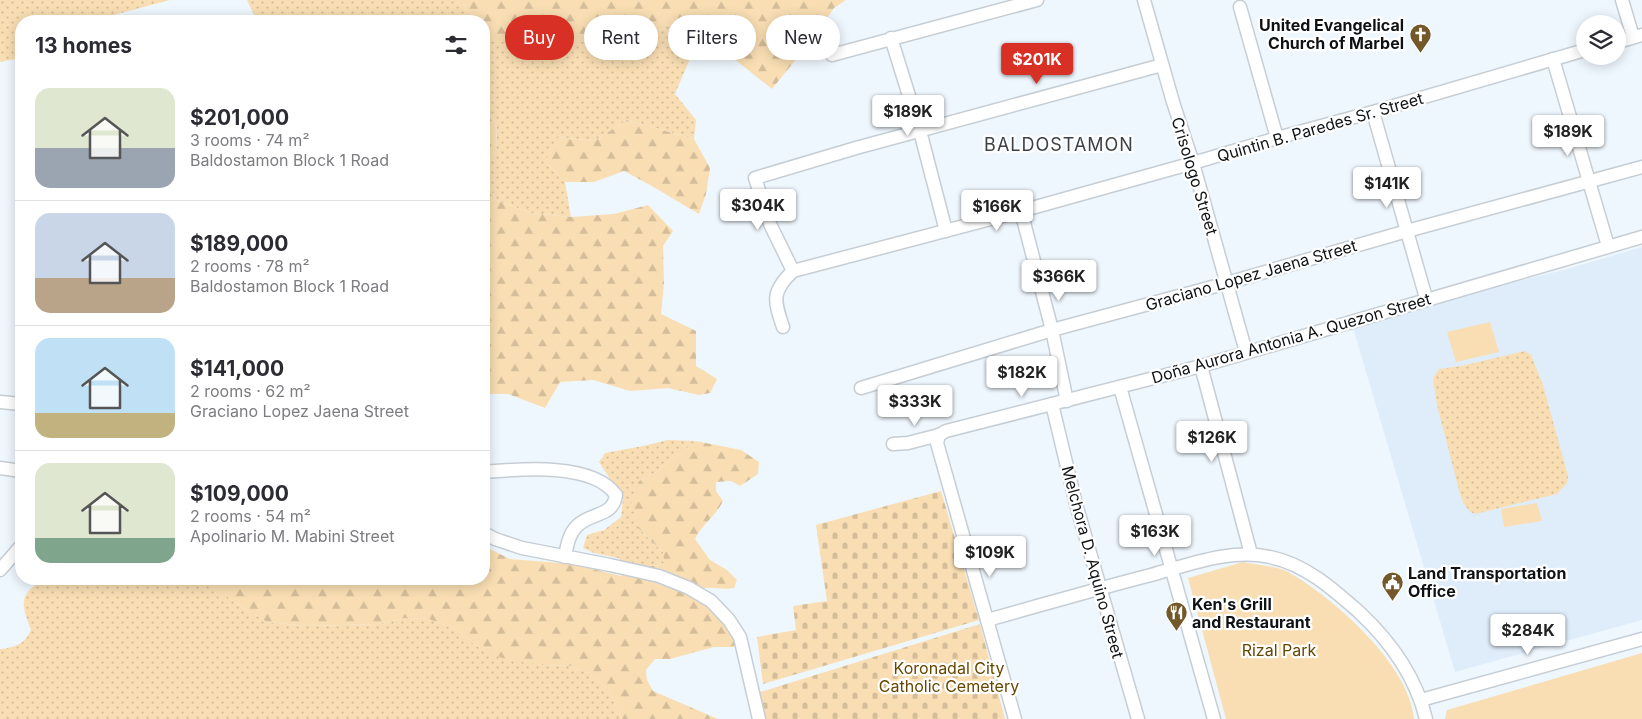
<!DOCTYPE html>
<meta charset="utf-8">
<style>
:root{--surface:#fff;--page:#f2f2f3;--text:#2b2b33;--muted:#7c7c81;--line:#e1e1e2;--accent:#d93025}
body{margin:0;font-family:Inter,sans-serif;background:var(--page);color:var(--text);height:100vh;display:flex;flex-direction:column;font-size:19px;white-space:nowrap}
*{box-sizing:border-box;margin:0}
p{font-size:16px;color:var(--muted)}
.icon{flex:none;width:28px;height:28px;fill:none;stroke:currentColor;stroke-width:2;stroke-linecap:round;stroke-linejoin:round}
.map{position:relative;flex:1;overflow:hidden}
.panel{position:absolute;left:15px;top:15px;width:475px;height:570px;display:flex;flex-direction:column;background:var(--surface);border-radius:20px;box-shadow:0 2px 12px #0003}
.panel>*{flex:none}
.hud{position:absolute;left:505px;top:15px;width:475px;height:45px;display:flex;gap:10px}
.fabs{position:absolute;left:1576px;top:15px;display:grid;gap:10px}
.fabs a{display:grid;place-items:center;width:50px;height:50px;border-radius:50%;background:var(--surface);box-shadow:0 2px 12px #0003;font-size:25px}
.price{position:absolute;translate:-50% -42px;padding:0 11px;border-radius:5px;background:#fff;color:#222;font-size:16px;line-height:32px;filter:drop-shadow(0 1px 2px #0008)}
.price::after{content:'';position:absolute;left:50%;top:30px;width:15px;height:11px;margin-left:-8px;background:inherit;clip-path:polygon(0 0,100% 0,50% 100%)}
.price.on{background:var(--accent);color:#fff}
ul{padding:0;list-style:none}
li{display:flex;align-items:center;gap:15px;height:125px;padding:0 20px}
li+li{border-top:1px solid var(--line)}
li span{display:grid;place-items:center;flex:none;width:140px;height:100px;border-radius:15px;color:#555}
li>.icon{margin-inline-start:auto}
span .icon{width:60px;height:60px;fill:#fffc;stroke-width:1}
li b{font-size:21px}
h2{display:flex;justify-content:space-between;align-items:center;height:60px;padding:0 20px;font-size:21px}
.chip{padding:0 18px;border-radius:22px;background:var(--surface);box-shadow:0 2px 12px #0003;font-size:18px;line-height:45px}
.chip.on{background:var(--accent);color:#fff}
.map>svg:first-child{display:block}
.built{fill:#dfedfa}
.grass{fill:url(#grass-dots)}
.forest{fill:url(#forest-firs)}
.cemetery{fill:url(#cemetery-stones)}
.park{fill:#f9deb3}
.lines{fill:none;stroke-linecap:round;stroke-linejoin:round}
.minor-casing{stroke:#c6ced5;stroke-width:15}
.minor{stroke:#fff;stroke-width:12}
.labels{text-anchor:middle;stroke-width:4.5;stroke-linejoin:round;paint-order:stroke}
.poi-label{font-size:16px;font-weight:bold;fill:#0f1214;stroke:#fff;text-anchor:start}
.street-label{font-size:16px;fill:#0f1214;stroke:#fff}
.park-label{font-size:16px;fill:#664700;stroke:#fff}
.neighbourhood-label{font-size:18px;letter-spacing:1px;fill:#3c4348;stroke:#fff}
</style>
<div class="map">
<svg width="1642" height="719" viewBox="0 0 1642 719">
<defs>
<pattern id="grass-dots" width="8" height="8" patternUnits="userSpaceOnUse" patternTransform="scale(1.25)"><rect width="8" height="8" fill="#f9deb3"/><path d="M2 2h.1M6 6h.1" fill="none" stroke="#d4bd99" stroke-width="1.8" stroke-linecap="round"/></pattern>
<pattern id="forest-firs" width="22" height="20" patternUnits="userSpaceOnUse" patternTransform="scale(1.25)"><rect width="22" height="20" fill="#f9deb3"/><path d="M5 1l3.5 6h-7zM16 11l3.5 6h-7z" fill="#d4bd99"/></pattern>
<pattern id="cemetery-stones" width="16" height="16" patternUnits="userSpaceOnUse" patternTransform="scale(1.25)"><rect width="16" height="16" fill="#f9deb3"/><path d="M2 7V4a2 2 0 0 1 4 0v3zM10 15v-3a2 2 0 0 1 4 0v3z" fill="#d4bd99"/></pattern>
</defs>
<rect width="100%" height="100%" fill="#eff7fe"/>
<!-- built -->
<path class="built" d="M1642,247V620L1455,672L1353,328L1460,296L1567,269Z"/>
<!-- grass -->
<g class="grass">
<path d="M0,0H170L91,21H21V58L0,62Z"/>
<path d="M247,0H460L476,21H257Z"/>
<path d="M671,25L689,61L675,94L696,120L694,139L627,120L594,141L559,137L545,162L565,182L571,217L531,213L496,200L484,177V165L496,152L497,124L484,103V33L491,42H629Z"/>
<path d="M1525,351L1531,355L1543,385L1568,476L1567,483L1557,494L1475,514C1466,511 1463,502 1460,494L1437,405L1433,378L1439,369L1461,366Z"/>
<path d="M668,440L696,441L655,473L639,481V529L663,552L664,563C653,568 643,565 631,568L618,558L594,553L583,548L587,535L604,530L621,517L623,499L599,462L605,453L643,446Z"/>
<path d="M44,579H208L217,589L239,605L267,622L307,626L378,624L405,618L429,619L457,630L478,647L541,665L571,666L590,674L608,689L622,719H0V649C14,648 25,644 31,630C21,603 18,595 44,579Z"/>
</g>
<!-- forest -->
<g class="forest">
<path d="M460,0H846L834,8L815,36L772,89L709,39L671,25L629,42H491L484,32V21H476Z"/>
<path d="M484,103L497,124L496,152L484,165Z"/>
<path d="M627,120L694,139L710,168L706,194L699,214L650,185L624,171L594,182H565L545,162L558,137L594,141Z"/>
<path d="M484,177L496,200L531,213L571,217L614,214L648,205L673,231L663,246L664,284L661,314L696,331V366L717,379L710,393L699,395L668,388L630,391L593,380L560,382L545,408L508,394H484Z"/>
<path d="M696,441L741,450L759,462L758,474L740,486L731,481L716,482V491L723,501C716,516 702,524 695,539L710,560L727,570L737,580L734,588C724,590 715,587 704,588L699,600L727,626L738,641L733,647H714L670,659H655L646,670L647,680L653,691L718,719H622L608,689L590,674L571,666L541,665L502,658L478,647L457,630L429,619L405,618L378,624L307,626L267,622L239,605L216,589L208,579H484V546L510,559L573,564L621,576C624,574 628,570 631,568C643,562 650,570 664,563L663,552L639,529L631,500L639,481L655,473Z"/>
</g>
<!-- cemetery -->
<g class="cemetery">
<path d="M941,491L979,620L763,684L757,637L796,630L793,606L827,601L816,525Z"/>
<path d="M980,624L1005,719H764L757,693Z"/>
</g>
<!-- park -->
<g class="park">
<path d="M1490,322L1499,352L1456,362L1447,332Z"/>
<path d="M1537,503L1542,521L1504,527L1501,509Z"/>
<path d="M1243,562C1256,565 1277,566 1288,572C1333,597 1410,665 1414,719H1226L1188,578Z"/>
<path d="M1642,653V719H1445L1447,710Z"/>
</g>
<g class="lines">
<defs>
<g id="minor">
<path d="M1144,0L1173,102L1193,163L1246,352"/>
<path d="M1622,0L1633,37"/>
<path d="M1240,7L1277,138"/>
<path d="M891,38L920,131L946,231"/>
<path d="M1618,42L1642,35"/>
<path d="M832,55L1037,0"/>
<path d="M1553,59L1608,246"/>
<path d="M1373,112L1426,298"/>
<path d="M1021,211L1052,330L1067,401"/>
<path d="M793,271L770,224L755,178L856,148L1162,65"/>
<path d="M783,327C774,300 771,292 793,271L1021,211L1193,163L1277,138L1373,112L1585,50"/>
<path d="M1201,366L1251,554"/>
<path d="M1120,387L1214,719"/>
<path d="M861,388L1052,330L1227,283L1407,231L1642,167"/>
<path d="M0,402L21,404"/>
<path d="M1052,404L1076,504L1138,719"/>
<path d="M939,435L937,443L1015,719"/>
<path d="M893,444L908,443L939,435L946,431L1201,366L1642,237"/>
<path d="M0,468L21,471"/>
<path d="M484,472C519,469 593,462 616,495C613,517 592,512 578,525C569,533 567,545 565,557"/>
<path d="M484,533L495,539L522,548L610,565L659,576L689,588L711,601L729,620L740,637L759,719"/>
<path d="M0,570L21,546"/>
<path d="M987,620C1042,605 1096,589 1151,575C1188,565 1231,548 1270,557C1305,564 1333,589 1359,612C1390,641 1416,677 1426,719"/>
<path d="M1421,700L1642,639"/>
</g>
</defs>
<!-- minor casing -->
<use href="#minor" class="minor-casing"/>
<!-- minor -->
<use href="#minor" class="minor"/>
</g>
<!-- icons -->
<defs>
<symbol id="church-pin" viewBox="-11 -11 22 30"><path d="M0 17L-7.5 6A9.5 9.5 0 1 1 7.5 6Z" fill="#73592a" stroke="#fff"/><path d="M-1.2-6h2.4v3.5h3.3v2.4h-3.3V6h-2.4V-.1h-3.3v-2.4h3.3Z" fill="#fff"/></symbol>
<symbol id="civic-pin" viewBox="-11 -11 22 30"><path d="M0 17L-7.5 6A9.5 9.5 0 1 1 7.5 6Z" fill="#73592a" stroke="#fff"/><path d="M-.6-6.5H3V-4.5H.6V-3L4-1V1h2V6H-6V1h2V-1L-.6-3ZM-1.2 2.5V6h2.4V2.5Z" fill="#fff"/></symbol>
<symbol id="restaurant-pin" viewBox="-11 -11 22 30"><path d="M0 17L-7.5 6A9.5 9.5 0 1 1 7.5 6Z" fill="#73592a" stroke="#fff"/><path d="M-5-6h1v4h1v-4h1v4h1v-4h1v5L-1.5 .5V6h-2V.5L-5-1ZM5-6V6H3V1.5H1.5Q1.5-4 5-6Z" fill="#fff"/></symbol>
</defs>
<g fill-rule="evenodd">
<use href="#church-pin" x="1408" y="22" width="25" height="34"/>
<use href="#civic-pin" x="1380" y="570" width="25" height="34"/>
<use href="#restaurant-pin" x="1164" y="600" width="25" height="34"/>
</g>
<g class="labels">
<!-- poi labels -->
<g class="poi-label">
<text x="1404" y="31" text-anchor="end">United Evangelical<tspan x="1404" dy="18">Church of Marbel</tspan></text>
<text x="1408" y="579">Land Transportation<tspan x="1408" dy="18">Office</tspan></text>
<text x="1192" y="610">Ken's Grill<tspan x="1192" dy="18">and Restaurant</tspan></text>
</g>
<!-- street labels -->
<g class="street-label">
<text transform="translate(1320 127) rotate(-16)" y="6">Quintin B. Paredes Sr. Street</text>
<text transform="translate(1195 176) rotate(73)" y="6">Crisologo Street</text>
<text transform="translate(1251 275) rotate(-16)" y="6">Graciano Lopez Jaena Street</text>
<text transform="translate(1291 338) rotate(-16)" y="6">Doña Aurora Antonia A. Quezon Street</text>
<text transform="translate(1093 562) rotate(75)" y="6">Melchora D. Aquino Street</text>
</g>
<!-- park labels -->
<g class="park-label">
<text x="1279" y="656">Rizal Park</text>
<text x="949" y="674">Koronadal City<tspan x="949" dy="18">Catholic Cemetery</tspan></text>
</g>
<!-- neighbourhood labels -->
<g class="neighbourhood-label">
<text x="1059" y="151">BALDOSTAMON</text>
</g>
</g>
</svg>
<div class="fabs">
<a><svg class="icon" aria-label="layers" viewBox="0 0 24 24"><path d="M12 4l9 5-9 5-9-5zM3 14l9 5 9-5"/></svg></a>
</div>
<b class="price on" style="left:1037px;top:85px">$201K</b>
<b class="price" style="left:908px;top:137px">$189K</b>
<b class="price" style="left:1568px;top:157px">$189K</b>
<b class="price" style="left:1387px;top:209px">$141K</b>
<b class="price" style="left:758px;top:231px">$304K</b>
<b class="price" style="left:997px;top:232px">$166K</b>
<b class="price" style="left:1059px;top:302px">$366K</b>
<b class="price" style="left:1022px;top:398px">$182K</b>
<b class="price" style="left:915px;top:427px">$333K</b>
<b class="price" style="left:1212px;top:463px">$126K</b>
<b class="price" style="left:1155px;top:557px">$163K</b>
<b class="price" style="left:990px;top:578px">$109K</b>
<b class="price" style="left:1528px;top:656px">$284K</b>
<div class="hud">
<a class="chip on">Buy</a>
<a class="chip">Rent</a>
<a class="chip">Filters</a>
<a class="chip">New</a>
</div>
<section class="panel">
<h2>13 homes<svg class="icon" aria-label="filters" viewBox="0 0 24 24"><path d="M4 7h16M4 17h16"/><circle cx="9" cy="7" r="2"/><circle cx="15" cy="17" r="2"/></svg></h2>
<ul>
<li><span style="background:linear-gradient(#dfe7d0 60%,#9aa5b1 0)"><svg class="icon" aria-label="home" viewBox="0 0 24 24"><path d="M3 11l9-7 9 7M6 9v11h12V9"/></svg></span><div><b>$201,000</b><p>3 rooms · 74 m²</p><p>Baldostamon Block 1 Road</p></div></li>
<li><span style="background:linear-gradient(#c9d6e8 65%,#b9a48a 0)"><svg class="icon" aria-label="home" viewBox="0 0 24 24"><path d="M3 11l9-7 9 7M6 9v11h12V9"/></svg></span><div><b>$189,000</b><p>2 rooms · 78 m²</p><p>Baldostamon Block 1 Road</p></div></li>
<li><span style="background:linear-gradient(#bfe0f5 75%,#c2b280 0)"><svg class="icon" aria-label="home" viewBox="0 0 24 24"><path d="M3 11l9-7 9 7M6 9v11h12V9"/></svg></span><div><b>$141,000</b><p>2 rooms · 62 m²</p><p>Graciano Lopez Jaena Street</p></div></li>
<li><span style="background:linear-gradient(#dfe7d0 75%,#7fa58c 0)"><svg class="icon" aria-label="home" viewBox="0 0 24 24"><path d="M3 11l9-7 9 7M6 9v11h12V9"/></svg></span><div><b>$109,000</b><p>2 rooms · 54 m²</p><p>Apolinario M. Mabini Street</p></div></li>
</ul>
</section>
</div>
